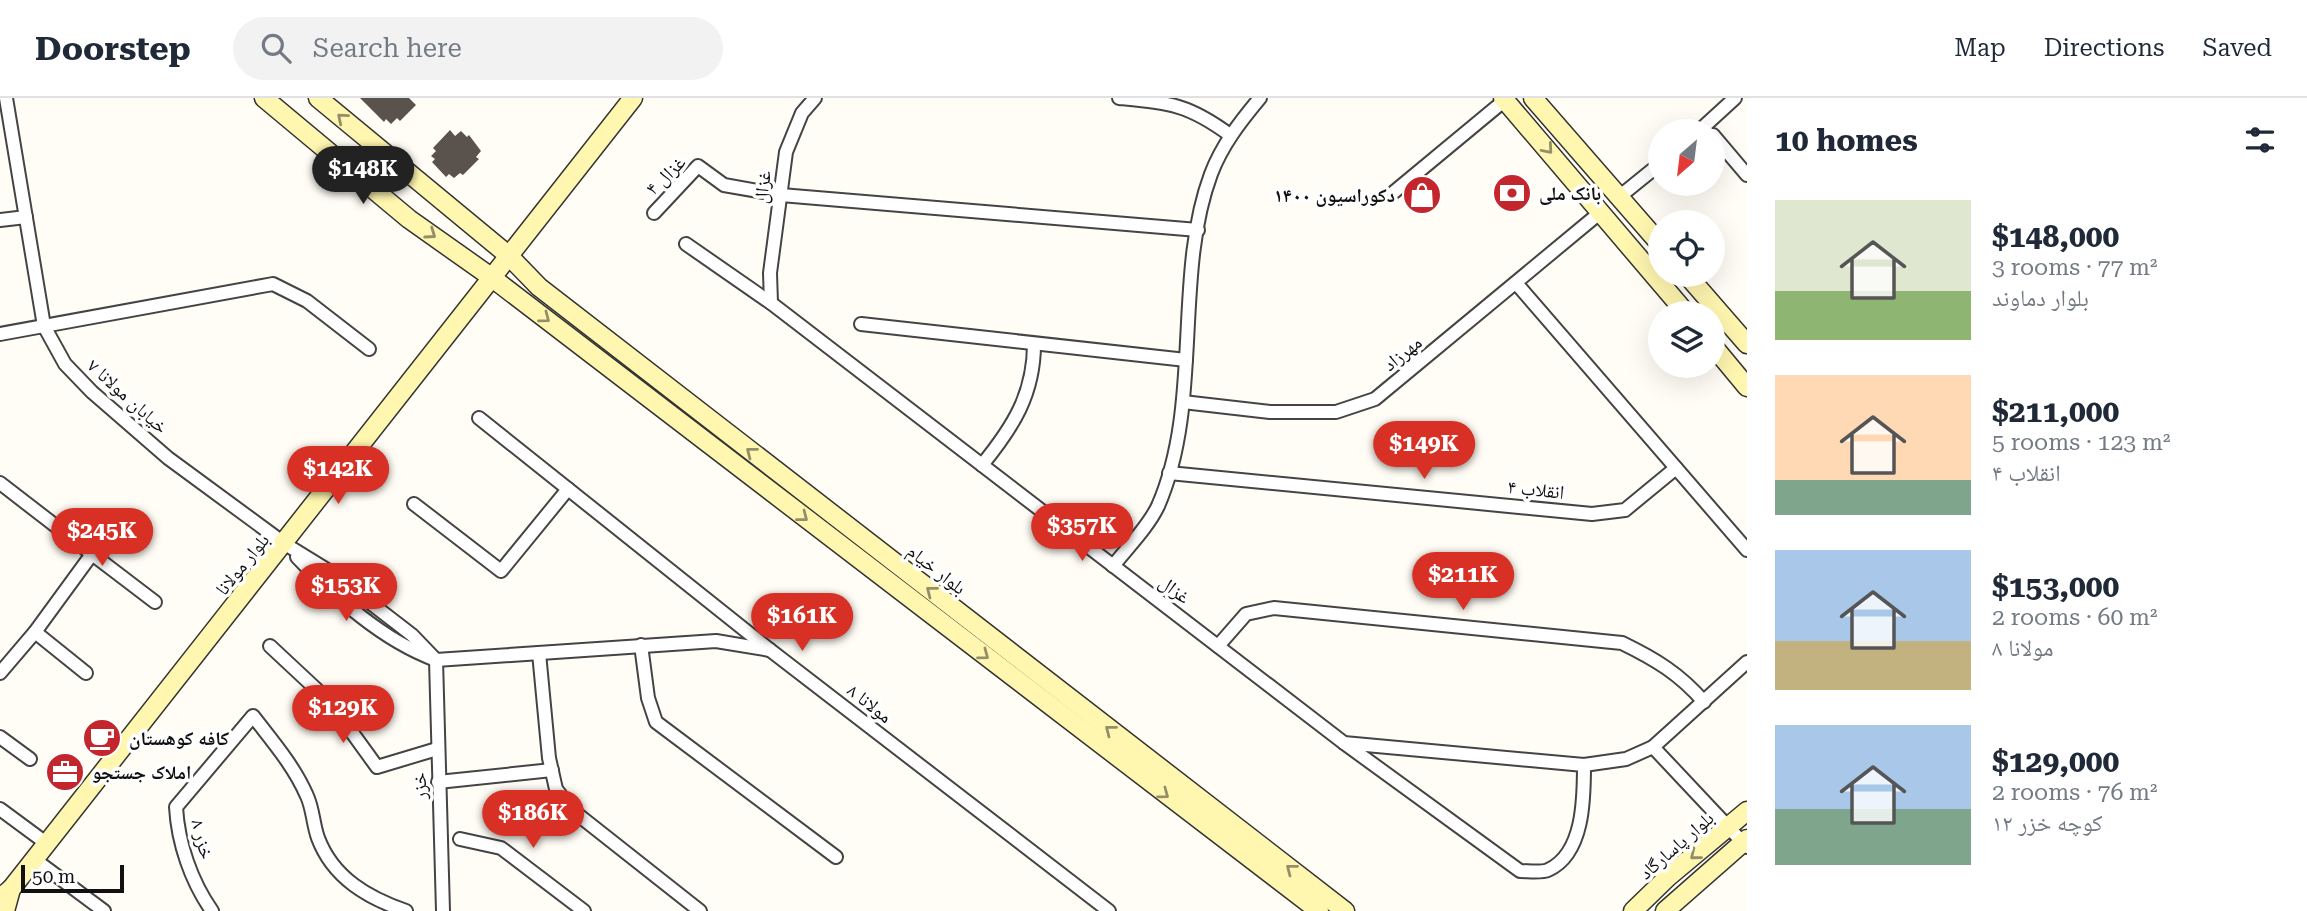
<!DOCTYPE html>
<meta charset="utf-8">
<style>
:root{--surface:#fff;--page:#f2f2f3;--text:#1f2937;--muted:#747a83;--line:#e0e1e3;--accent:#d93025}
body{margin:0;font-family:"Roboto Serif","Noto Naskh Arabic",serif;background:var(--page);color:var(--text);height:100vh;display:flex;flex-direction:column;font-size:26px;white-space:nowrap}
*{box-sizing:border-box;margin:0}
p{font-size:23px;color:var(--muted)}
.icon{flex:none;width:38px;height:38px;fill:none;stroke:currentColor;stroke-width:2;stroke-linecap:round;stroke-linejoin:round}
.map{position:relative;flex:1;overflow:hidden}
.details{display:flex;flex-direction:column;background:var(--surface);width:560px}
.details>*{flex:none}
.needle{width:46px;rotate:208deg}
.fabs{position:absolute;left:1648px;top:21px;display:grid;gap:14px}
.fabs a{display:grid;place-items:center;width:77px;height:77px;border-radius:50%;background:var(--surface);box-shadow:0 7px 28px #0002;font-size:35px}
.scale{position:absolute;left:21px;bottom:18px;width:103px;box-sizing:border-box;padding-left:7px;border:4px solid #111;border-top:0;font-size:19px;line-height:24px;white-space:nowrap;color:#111;-webkit-text-stroke:5px #fff;paint-order:stroke}
.price{position:absolute;translate:-50% -60px;padding:0 16px;border-radius:24px;background:var(--accent);color:#fff;font-size:23px;line-height:46px;filter:drop-shadow(0 2px 4px #0008)}
.price::after{content:'';position:absolute;left:50%;top:42px;width:21px;height:16px;margin-left:-10px;background:inherit;clip-path:polygon(0 0,100% 0,50% 100%)}
.price.selected{background:#222;color:#fff}
ul{padding:0;list-style:none}
li{display:flex;align-items:center;gap:21px;height:175px;padding:0 28px}
li span{display:grid;place-items:center;flex:none;width:196px;height:140px;border-radius:0px;color:#555}
li>.icon{margin-inline-start:auto}
span .icon{width:84px;height:84px;fill:#fffc;stroke-width:1}
li b{font-size:30px}
h2{display:flex;justify-content:space-between;align-items:center;height:84px;padding:0 28px;font-size:30px}
header{display:flex;align-items:center;gap:42px;box-sizing:border-box;height:98px;padding:0 35px;background:var(--surface);border-bottom:2px solid var(--line)}
header strong{font-size:33px}
nav{display:flex;gap:38px;margin-inline-start:auto;font-size:24px}
.search{width:490px;height:63px;background:var(--page);display:flex;align-items:center;gap:18px;box-sizing:border-box;padding:0 24px;border-radius:38px;color:var(--muted);font-size:26px}
main{display:flex;flex:1;min-height:0}
.map>svg:first-child{display:block}
.building{fill:#5a524d}
.lines{fill:none;stroke-linecap:round;stroke-linejoin:round}
.street-casing{stroke:#444;stroke-width:16}
.secondary-casing{stroke:#333;stroke-width:21}
.street{stroke:#fff;stroke-width:12}
.secondary{stroke:#fff6b0;stroke-width:18}
.oneway{stroke:#948f68}
.labels{text-anchor:middle;stroke-width:7;stroke-linejoin:round;paint-order:stroke}
.street-label{font-size:19px;fill:#111;stroke:#fff}
.poi-label{font-size:19px;font-weight:bold;fill:#111;stroke:#fff;text-anchor:start}
</style>
<header>
<strong>Doorstep</strong>
<div class="search"><svg class="icon" aria-label="search" viewBox="0 0 24 24"><circle cx="10" cy="10" r="6"/><path d="M15 15l6 6"/></svg>Search here</div>
<nav><a>Map</a><a>Directions</a><a>Saved</a></nav>
</header>
<main>
<div class="map">
<svg width="1747" height="813" viewBox="0 0 1747 813">
<rect width="100%" height="100%" fill="#fffdf5"/>
<!-- building -->
<g class="building">
<path d="M360,0H409L416,7L400,23L397,20L391,26L386,21L384,24Z"/>
<path d="M450,32L455,38L461,33L467,39L469,37L481,53L476,59L479,61L463,77L460,75L454,80L449,76L446,79L432,64L435,61L431,58L436,53L433,50Z"/>
</g>
<g class="lines">
<defs>
<g id="street">
<path d="M6,0L44,228L65,266L92,294L168,360L285,446L329,473L412,537L436,562"/>
<path d="M815,0L802,15L786,54L770,175L771,205L1344,645L1584,667L1626,661L1653,649L1747,564"/>
<path d="M1119,0C1170,5 1188,6 1230,37"/>
<path d="M1699,33L1735,0"/>
<path d="M1713,37L1747,77"/>
<path d="M1394,94L1505,2"/>
<path d="M1619,99L1661,65"/>
<path d="M654,115L698,68L724,87L781,97L1198,132"/>
<path d="M0,122L26,119"/>
<path d="M686,146L771,205"/>
<path d="M1516,185L1747,452"/>
<path d="M861,226L1186,262"/>
<path d="M0,236L273,186L307,203L369,251"/>
<path d="M1183,304L1270,314H1336L1375,301L1602,113"/>
<path d="M479,320L770,552L1109,813"/>
<path d="M982,367C1013,329 1034,296 1034,246"/>
<path d="M1169,375L1592,416L1625,412L1676,370"/>
<path d="M0,385L92,456L35,534L0,575"/>
<path d="M414,406L501,473L568,391"/>
<path d="M92,456L155,504"/>
<path d="M297,459C336,500 382,542 436,562L716,543L770,552"/>
<path d="M1113,468C1128,449 1148,429 1158,408C1203,305 1173,178 1211,76C1222,47 1240,24 1260,0"/>
<path d="M35,534L86,575"/>
<path d="M641,547L648,600L656,624L836,759"/>
<path d="M270,548L330,604L377,669L437,651"/>
<path d="M1218,548L1246,516L1274,510L1622,545C1655,561 1680,576 1704,604"/>
<path d="M539,555L549,660L556,691L572,712L700,813"/>
<path d="M436,562L443,813"/>
<path d="M0,639L30,661"/>
<path d="M1344,645L1520,773C1528,773 1541,775 1548,772C1584,756 1584,700 1584,667"/>
<path d="M1653,649L1747,749"/>
<path d="M438,684L552,672"/>
<path d="M0,711L46,745"/>
<path d="M460,741L501,750L584,813"/>
<path d="M34,761L104,813"/>
<path d="M212,813C191,783 178,745 176,709L253,618C273,644 294,668 307,698C313,711 313,726 318,740C333,780 368,800 406,813"/>
</g>
<g id="secondary">
<path d="M264,0L409,121L491,179L1319,813"/>
<path d="M318,0L508,157L539,189L1345,813"/>
<path d="M1503,0L1686,215"/>
<path d="M1533,0L1661,147"/>
<path d="M1687,177L1747,246"/>
<path d="M1713,248L1747,289"/>
<path d="M11,791L633,0"/>
<path d="M0,800L11,791L5,813"/>
<path d="M1633,813L1668,779L1747,713"/>
<path d="M1665,813L1747,741"/>
</g>
</defs>
<!-- street casing -->
<use href="#street" class="street-casing"/>
<!-- secondary casing -->
<use href="#secondary" class="secondary-casing"/>
<!-- street -->
<use href="#street" class="street"/>
<!-- secondary -->
<use href="#secondary" class="secondary"/>
</g>
<!-- one-way arrows -->
<defs><path id="oneway-chevron" d="M-2-3.5L2.5 0L-2 3.5" fill="none" stroke-width="1.6" stroke-linecap="round" stroke-linejoin="round" transform="scale(1.75)"/></defs>
<g class="oneway">
<use href="#oneway-chevron" transform="translate(342 20) rotate(-140)"/>
<use href="#oneway-chevron" transform="translate(1548 51) rotate(49)"/>
<use href="#oneway-chevron" transform="translate(431 136) rotate(35)"/>
<use href="#oneway-chevron" transform="translate(545 220) rotate(37)"/>
<use href="#oneway-chevron" transform="translate(751 354) rotate(-142)"/>
<use href="#oneway-chevron" transform="translate(803 419) rotate(38)"/>
<use href="#oneway-chevron" transform="translate(931 493) rotate(-142)"/>
<use href="#oneway-chevron" transform="translate(984 557) rotate(37)"/>
<use href="#oneway-chevron" transform="translate(1110 632) rotate(-142)"/>
<use href="#oneway-chevron" transform="translate(1164 696) rotate(37)"/>
<use href="#oneway-chevron" transform="translate(1695 757) rotate(141)"/>
<use href="#oneway-chevron" transform="translate(1291 771) rotate(-142)"/>
</g>
<!-- icons -->
<defs>
<symbol id="bank-disc" viewBox="-11 -11 22 22"><circle r="9.5" fill="#c4262e" stroke="#fff"/><path d="M-6-4H6V4H-6ZM0-2.3a2.3 2.3 0 1 0 0 4.6a2.3 2.3 0 1 0 0-4.6Z" fill="#fff"/></symbol>
<symbol id="shop-disc" viewBox="-11 -11 22 22"><circle r="9.5" fill="#c4262e" stroke="#fff"/><path d="M-5-2.5h2.3a2.7 3.5 0 0 1 5.4 0H5L5.5 6h-11ZM-1.5-2.5h3a1.5 2.3 0 0 0-3 0Z" fill="#fff"/></symbol>
<symbol id="cafe-disc" viewBox="-11 -11 22 22"><circle r="9.5" fill="#c4262e" stroke="#fff"/><path d="M-5.5-4.5H6V0H3Q3 3.5 0 3.5H-2.5Q-5.5 3.5-5.5 0ZM3-3.2v2h1.7v-2ZM-6 4.5H4V6H-6Z" fill="#fff"/></symbol>
<symbol id="office-disc" viewBox="-11 -11 22 22"><circle r="9.5" fill="#c4262e" stroke="#fff"/><path d="M-6-3h4V-5.5h4V-3h4V5H-6ZM-1-4.5V-3h2v-1.5ZM-6 0V1H6V0Z" fill="#fff"/></symbol>
</defs>
<g fill-rule="evenodd">
<use href="#bank-disc" x="1490" y="73" width="44" height="44"/>
<use href="#shop-disc" x="1400" y="75" width="44" height="44"/>
<use href="#cafe-disc" x="80" y="618" width="44" height="44"/>
<use href="#office-disc" x="43" y="652" width="44" height="44"/>
</g>
<g class="labels">
<!-- street labels -->
<g class="street-label">
<text transform="translate(665 77) rotate(-44)" y="7">غزال ۴</text>
<text transform="translate(762 89) rotate(-83)" y="7">غزال</text>
<text transform="translate(1402 255) rotate(-39)" y="7">مهرزاد</text>
<text transform="translate(128 298) rotate(42)" y="7">خیابان مولانا ۷</text>
<text transform="translate(1536 391) rotate(6)" y="7">انقلاب ۴</text>
<text transform="translate(242 466) rotate(-51)" y="7">بلوار مولانا</text>
<text transform="translate(937 471) rotate(38)" y="7">بلوار خیام</text>
<text transform="translate(1175 491) rotate(37)" y="7">غزال</text>
<text transform="translate(870 605) rotate(38)" y="7">مولانا ۸</text>
<text transform="translate(419 688) rotate(-92)" y="7">خزر</text>
<text transform="translate(203 741) rotate(75)" y="7">خزر ۸</text>
<text transform="translate(1676 747) rotate(-41)" y="7">بلوار پاسارگاد</text>
</g>
<!-- poi labels -->
<g class="poi-label">
<text x="1539" y="102">بانک ملی</text>
<text x="1395" y="104" text-anchor="end">دکوراسیون ۱۴۰۰</text>
<text x="129" y="647">کافه کوهستان</text>
<text x="92" y="681">املاک جستجو</text>
</g>
</g>
</svg>
<div class="fabs">
<a><svg class="needle" viewBox="-14 -14 28 28"><path d="M0-13l5 13h-10z" fill="#e53935"/><path d="M0 13l5-13h-10z" fill="#747a83"/></svg></a>
<a><svg class="icon" aria-label="locate" viewBox="0 0 24 24"><circle cx="12" cy="12" r="6"/><path d="M12 2v4M12 18v4M2 12h4M18 12h4"/></svg></a>
<a><svg class="icon" aria-label="layers" viewBox="0 0 24 24"><path d="M12 4l9 5-9 5-9-5zM3 14l9 5 9-5"/></svg></a>
</div>
<div class="scale">50 m</div>
<b class="price selected" style="left:363px;top:108px">$148K</b>
<b class="price" style="left:1424px;top:383px">$149K</b>
<b class="price" style="left:338px;top:408px">$142K</b>
<b class="price" style="left:1082px;top:465px">$357K</b>
<b class="price" style="left:102px;top:470px">$245K</b>
<b class="price" style="left:1463px;top:514px">$211K</b>
<b class="price" style="left:346px;top:525px">$153K</b>
<b class="price" style="left:802px;top:555px">$161K</b>
<b class="price" style="left:343px;top:647px">$129K</b>
<b class="price" style="left:533px;top:752px">$186K</b>
</div>
<section class="details">
<h2>10 homes<svg class="icon" aria-label="filters" viewBox="0 0 24 24"><path d="M4 7h16M4 17h16"/><circle cx="9" cy="7" r="2"/><circle cx="15" cy="17" r="2"/></svg></h2>
<ul>
<li><span style="background:linear-gradient(#dfe7d0 65%,#8fb573 0)"><svg class="icon" aria-label="home" viewBox="0 0 24 24"><path d="M3 11l9-7 9 7M6 9v11h12V9"/></svg></span><div><b>$148,000</b><p>3 rooms · 77 m²</p><p>بلوار دماوند</p></div></li>
<li><span style="background:linear-gradient(#ffd9b3 75%,#7fa58c 0)"><svg class="icon" aria-label="home" viewBox="0 0 24 24"><path d="M3 11l9-7 9 7M6 9v11h12V9"/></svg></span><div><b>$211,000</b><p>5 rooms · 123 m²</p><p>انقلاب ۴</p></div></li>
<li><span style="background:linear-gradient(#a9c7e8 65%,#c2b280 0)"><svg class="icon" aria-label="home" viewBox="0 0 24 24"><path d="M3 11l9-7 9 7M6 9v11h12V9"/></svg></span><div><b>$153,000</b><p>2 rooms · 60 m²</p><p>مولانا ۸</p></div></li>
<li><span style="background:linear-gradient(#a9c7e8 60%,#7fa58c 0)"><svg class="icon" aria-label="home" viewBox="0 0 24 24"><path d="M3 11l9-7 9 7M6 9v11h12V9"/></svg></span><div><b>$129,000</b><p>2 rooms · 76 m²</p><p>کوچه خزر ۱۲</p></div></li>
</ul>
</section>
</main>
